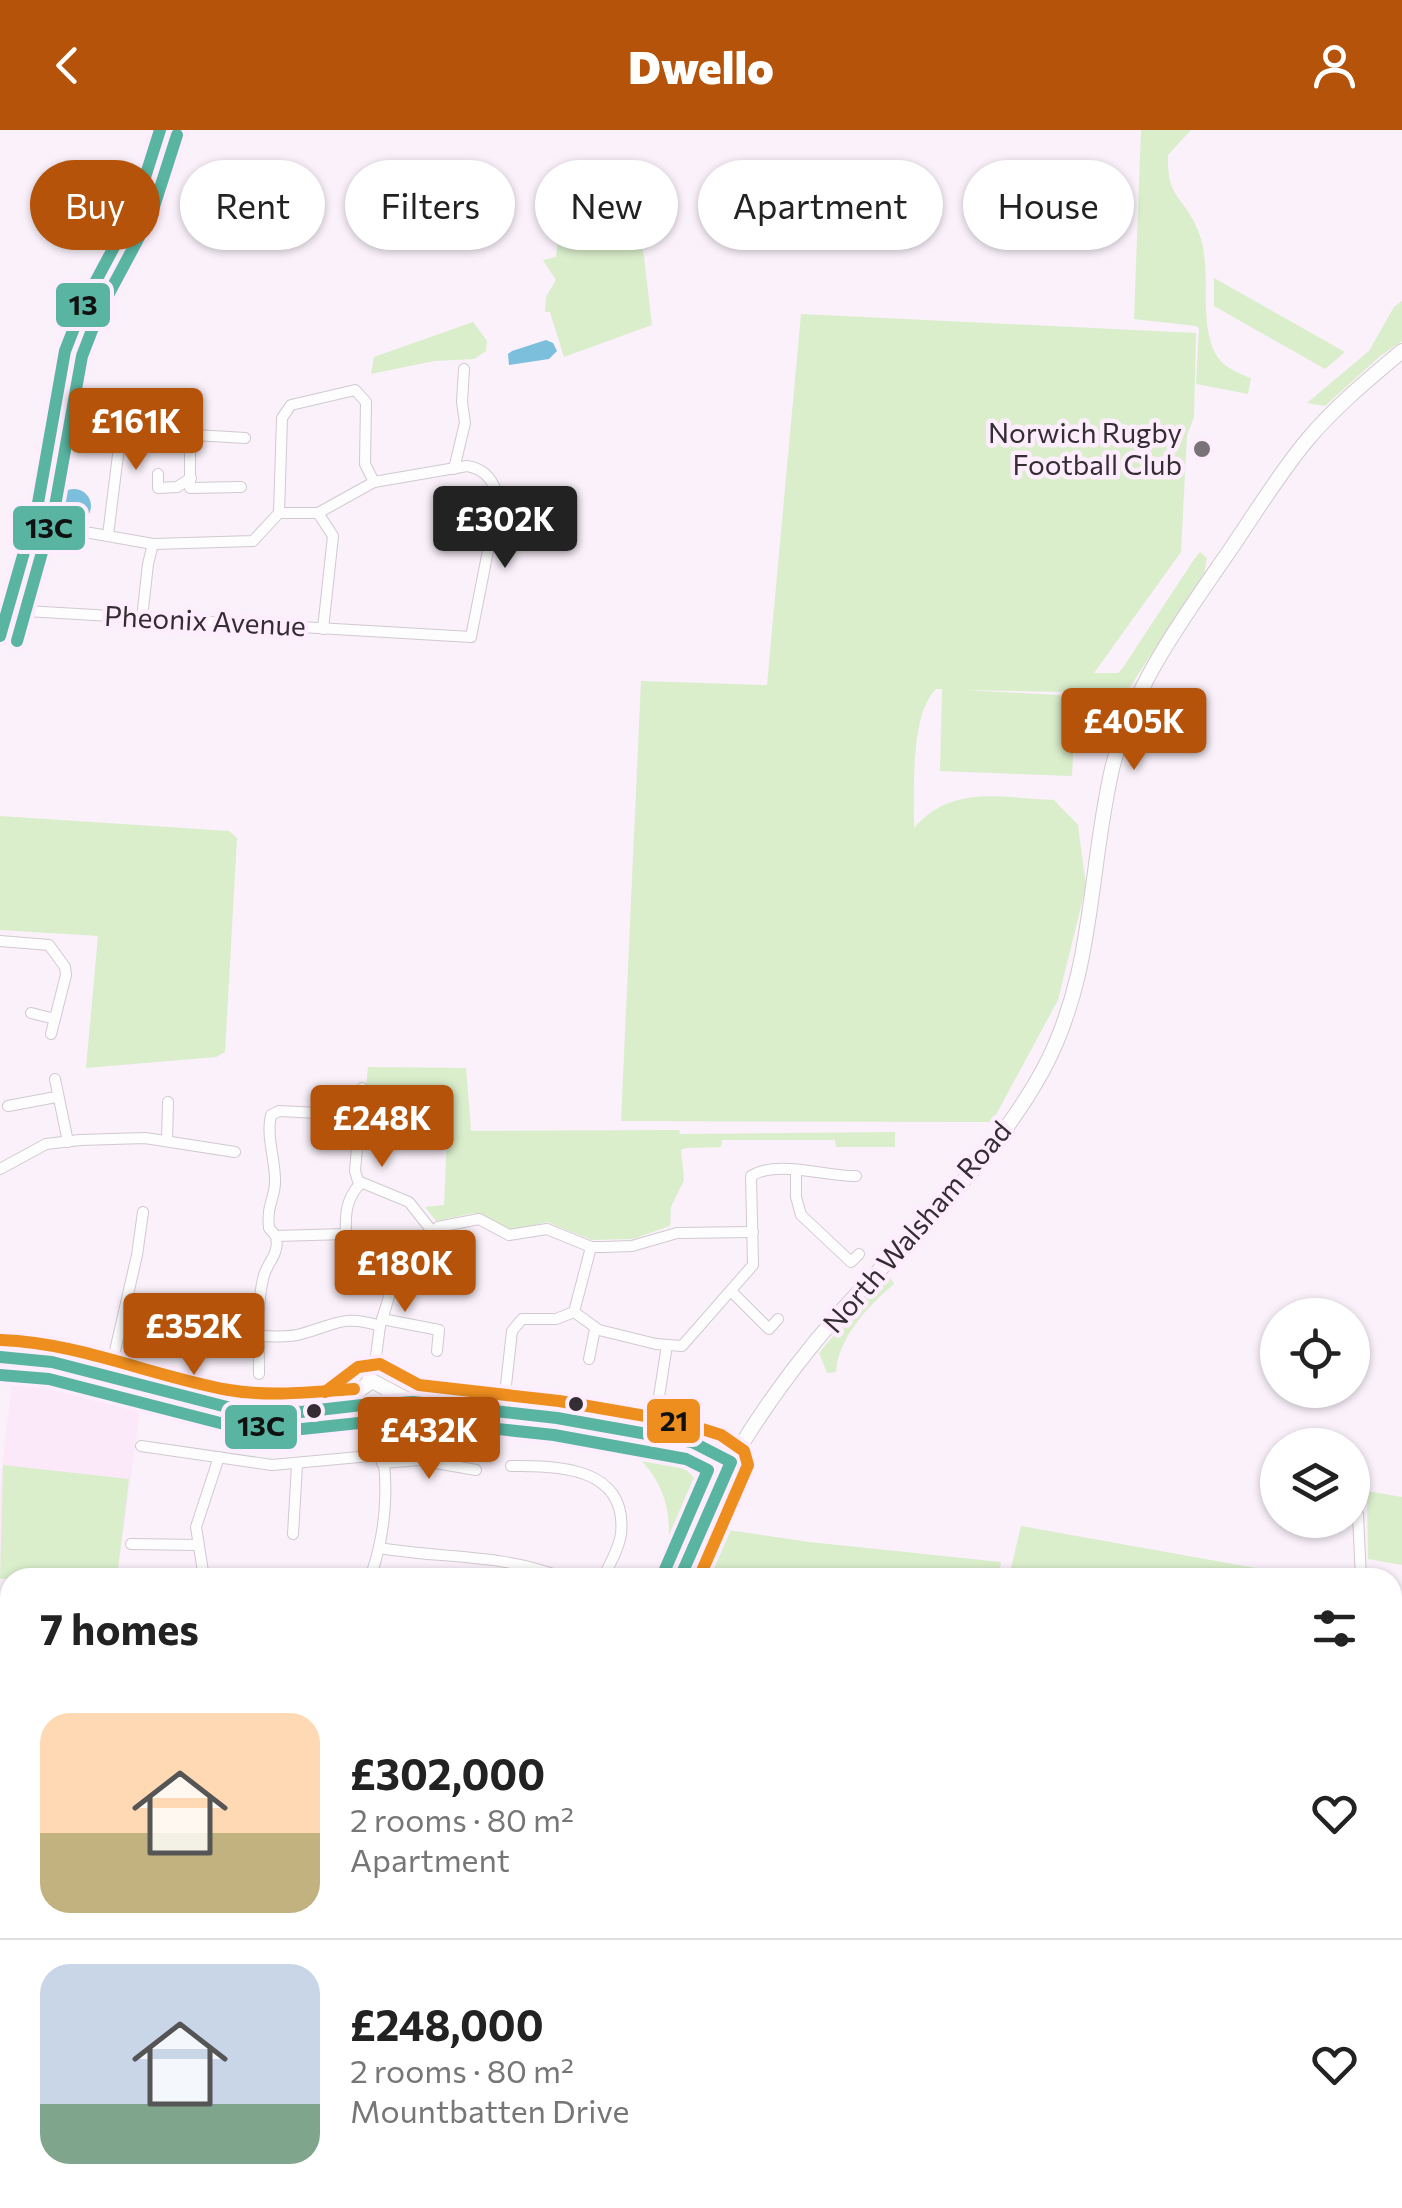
<!DOCTYPE html>
<meta charset="utf-8">
<style>
:root{--surface:#fff;--page:#f6f6f6;--text:#222;--muted:#767676;--line:#e0e0e0;--accent:#b45309}
body{margin:0;font-family:Commissioner,sans-serif;background:var(--page);color:var(--text);height:100vh;display:flex;flex-direction:column;font-size:38px;white-space:nowrap}
*{box-sizing:border-box;margin:0}
p{font-size:32px;color:var(--muted)}
.icon{flex:none;width:55px;height:55px;fill:none;stroke:currentColor;stroke-width:2;stroke-linecap:round;stroke-linejoin:round}
.map{position:relative;flex:1;overflow:hidden}
.side{position:absolute;left:0px;top:1438px;width:1402px;height:642px;display:flex;flex-direction:column;background:var(--surface);border-radius:30px 30px 0 0;box-shadow:0 2px 8px #0004}
.side>*{flex:none}
.banner{position:absolute;left:30px;top:30px;width:1342px;height:90px;display:flex;gap:20px}
.fabs{position:absolute;left:1260px;top:1168px;display:grid;gap:20px}
.fabs a{display:grid;place-items:center;width:110px;height:110px;border-radius:50%;background:var(--surface);box-shadow:0 2px 8px #0004;font-size:50px}
.price{position:absolute;translate:-50% -85px;padding:0 22px;border-radius:10px;background:var(--accent);color:#fff;font-size:32px;line-height:65px;filter:drop-shadow(0 2px 5px #0008)}
.price::after{content:'';position:absolute;left:50%;top:60px;width:30px;height:22px;margin-left:-15px;background:inherit;clip-path:polygon(0 0,100% 0,50% 100%)}
.price.on{background:#222;color:#fff}
ul{padding:0;list-style:none}
li{display:flex;align-items:center;gap:30px;height:250px;padding:0 40px}
li+li{border-top:2px solid var(--line)}
li span{display:grid;place-items:center;flex:none;width:280px;height:200px;border-radius:30px;color:#555}
li>.icon{margin-inline-start:auto}
span .icon{width:120px;height:120px;fill:#fffc;stroke-width:1}
li b{font-size:42px}
h2{display:flex;justify-content:space-between;align-items:center;height:120px;padding:0 40px;font-size:42px}
.tag{padding:0 35px;border-radius:45px;background:var(--surface);box-shadow:0 2px 8px #0004;font-size:35px;line-height:90px}
.tag.on{background:var(--accent);color:#fff}
header{display:flex;justify-content:space-between;align-items:center;height:130px;padding:0 40px;background:var(--accent);color:#fff;font-size:45px;font-weight:800}
.map>svg:first-child{display:block}
.built{fill:#fbe8f9}
.green{fill:#daeecc}
.water{fill:#7cbfdc}
.lines{fill:none;stroke-linecap:round;stroke-linejoin:round}
.street-casing{stroke:#d1c9d0;stroke-width:12}
.secondary-casing{stroke:#d1c9d0;stroke-width:16}
.street{stroke:#fefdfe;stroke-width:10}
.secondary{stroke:#fefdfe;stroke-width:14}
.bus-1-casing{stroke:#feedfd;stroke-width:20}
.bus-2-casing{stroke:#feedfd;stroke-width:20}
.bus-3-casing{stroke:#feedfd;stroke-width:20}
.bus-1{stroke:#59b4a1;stroke-width:12}
.bus-2{stroke:#59b4a1;stroke-width:12}
.bus-3{stroke:#ed8e1e;stroke-width:12}
.poi-dot{fill:#7a7279;stroke:#feedfd;stroke-width:4}
.bus-dot{fill:#352d34;stroke:#feedfd;stroke-width:4}
.labels{text-anchor:middle;stroke-width:9;stroke-linejoin:round;paint-order:stroke}
.poi-label{font-size:28px;fill:#352d34;stroke:#feedfd;text-anchor:end}
.street-label{font-size:28px;fill:#352d34;stroke:#feedfd}
.line-badge{stroke:#feedfd;stroke-width:4}
.pale-badge-label{font-size:28px;text-anchor:middle;font-weight:bold;fill:#111}
</style>
<header><svg class="icon" aria-label="back" viewBox="0 0 24 24"><path d="M15 5l-7 7 7 7"/></svg>Dwello<svg class="icon" aria-label="person" viewBox="0 0 24 24"><circle cx="12" cy="8" r="4"/><path d="M4 21q1-7 8-7t8 7"/></svg></header>
<div class="map">
<svg width="1402" height="2078" viewBox="0 0 1402 2078">
<rect width="100%" height="100%" fill="#faf1fa"/>
<!-- built -->
<path class="built" d="M13,1241L64,1248L142,1265L117,1447L0,1449V1358Z"/>
<!-- green -->
<g class="green">
<path d="M1141,0H1191L1168,25C1166,70 1186,67 1199,103C1212,139 1200,178 1211,213C1217,234 1232,241 1251,248L1248,264L1196,254L1199,198L1196,196L1134,189Z"/>
<path d="M639,85L652,195L564,227L550,182H545L546,167L556,150L543,130L556,127L558,105L566,97Z"/>
<path d="M1214,148L1345,222L1325,239L1214,176Z"/>
<path d="M1402,171V211L1379,227L1325,276L1307,273L1369,221L1394,177Z"/>
<path d="M801,184L1196,203L1194,287L1187,305L1181,422L1094,543H1118L1122,539L1193,431L1200,422L1207,428L1204,443L1126,563L964,560L1076,566L1072,646L940,641L942,559H936C910,584 914,663 914,698C952,654 1001,668 1054,670L1078,695L1086,756L1058,870L992,992L621,991L641,551L767,555Z"/>
<path d="M473,192L487,211L486,221L474,229L434,231L371,244L374,227Z"/>
<path d="M0,686L229,701L237,708L225,922L216,927L86,938L98,806L0,800Z"/>
<path d="M368,937L466,938L471,1001L679,1000L680,1004L895,1002V1017H836L835,1010H722L721,1017L686,1018L681,1020L684,1050L671,1077L670,1096L633,1109L591,1110L547,1092L513,1100L474,1083L436,1091L425,1077L444,1075L447,1006L450,1005L448,957L366,956Z"/>
<path d="M890,1147L894,1154C868,1176 838,1208 836,1242L827,1243L819,1223L875,1156Z"/>
<path d="M607,1306C661,1312 670,1322 706,1360L679,1413L666,1428C677,1373 657,1332 607,1306Z"/>
<path d="M3,1335L129,1349L117,1447L0,1449Z"/>
<path d="M1367,1361L1402,1367V1435L1368,1429Z"/>
<path d="M1021,1396L1306,1447H1009Z"/>
<path d="M714,1398L809,1412L1001,1432L998,1448L691,1447Z"/>
<path d="M1402,1485V1683L1393,1682L1392,1494L1400,1495Z"/>
</g>
<!-- water -->
<g class="water">
<path d="M546,210L553,213L557,221L549,229L509,235L508,224L512,221Z"/>
<circle cx="74" cy="376" r="17"/>
</g>
<g class="lines">
<defs>
<g id="street">
<path d="M454,339L465,293L462,272L464,239"/>
<path d="M158,344V358L177,357L191,348"/>
<path d="M241,357L190,358V315L195,305L245,308"/>
<path d="M279,383L282,288L291,275L355,260L366,272L365,334L374,352"/>
<path d="M318,383L333,406L323,499"/>
<path d="M108,405L119,317L130,308L190,315"/>
<path d="M9,480L471,507L498,370C495,352 486,339 467,336L374,352L318,383H279L253,411L153,414L85,402L59,405L43,401"/>
<path d="M142,488L148,434L153,414"/>
<path d="M0,811L49,815L65,837L66,845L51,904"/>
<path d="M31,883L55,889"/>
<path d="M55,949L68,1012"/>
<path d="M362,958L355,1041L358,1051L409,1072L432,1101"/>
<path d="M8,976L56,967"/>
<path d="M359,985L279,981L271,985C266,1007 275,1028 275,1050C276,1066 266,1075 269,1098L276,1106L346,1104C345,1084 346,1069 360,1054"/>
<path d="M167,1010L168,972"/>
<path d="M0,1039L46,1014L80,1010L145,1008L235,1022"/>
<path d="M796,1040V1067L801,1085L851,1132L859,1124"/>
<path d="M731,1161L769,1199L778,1189"/>
<path d="M574,1182L599,1200L656,1214L682,1216L753,1135L751,1046C777,1029 827,1047 856,1046"/>
<path d="M382,1189L439,1200L437,1221"/>
<path d="M259,1206C273,1206 288,1208 301,1204C335,1195 343,1184 380,1196"/>
<path d="M667,1215L656,1286L668,1288"/>
<path d="M589,1229L595,1199"/>
<path d="M259,1244C259,1213 256,1179 263,1149C266,1132 280,1126 276,1106"/>
<path d="M109,1247L137,1125L143,1082"/>
<path d="M366,1253L376,1226L380,1196L396,1144L438,1097L479,1089L509,1105L547,1099L591,1117H603L632,1116L677,1103L753,1102"/>
<path d="M367,1279C394,1327 388,1398 370,1448"/>
<path d="M503,1282L512,1201L522,1189H556L574,1182L591,1117"/>
<path d="M141,1316L272,1335L381,1325"/>
<path d="M382,1333L419,1330L476,1340"/>
<path d="M511,1336C557,1335 628,1337 621,1404C619,1419 610,1433 603,1448"/>
<path d="M1358,1385L1361,1448"/>
<path d="M293,1404L297,1335"/>
<path d="M131,1414L197,1415"/>
<path d="M380,1418C444,1429 501,1423 564,1448"/>
<path d="M204,1448L196,1397L219,1327"/>
<path d="M0,1497H2"/>
<path d="M0,1586L10,1592"/>
<path d="M0,1717L10,1710"/>
<path d="M1392,1845L1402,1834"/>
<path d="M1392,1962L1396,1961"/>
<path d="M0,1998L10,1988"/>
<path d="M376,2070L389,2078"/>
<path d="M710,2070L736,2078"/>
<path d="M1088,2070L1110,2078"/>
<path d="M90,2078L96,2070"/>
<path d="M223,2078L229,2070"/>
<path d="M413,2078L419,2070"/>
<path d="M612,2078L615,2070"/>
<path d="M914,2078L916,2070"/>
<path d="M1062,2078L1065,2070"/>
<path d="M1237,2078L1242,2070"/>
</g>
<g id="secondary">
<path d="M0,506L38,373L65,221L83,175L136,76L160,0"/>
<path d="M0,1227L52,1232L231,1278L301,1282L362,1275L375,1281L387,1274L413,1272L557,1288L692,1312L731,1332"/>
<path d="M338,1275L372,1251L408,1270"/>
<path d="M680,1448C697,1403 714,1357 740,1317C777,1257 822,1200 870,1150C933,1084 999,1021 1043,940C1095,843 1088,743 1112,639C1131,561 1176,498 1221,433C1250,392 1276,347 1308,309C1336,276 1369,249 1402,221"/>
<path d="M1392,2034L1402,2037"/>
<path d="M251,2078L257,2070"/>
</g>
</defs>
<!-- street casing -->
<use href="#street" class="street-casing"/>
<!-- secondary casing -->
<use href="#secondary" class="secondary-casing"/>
<!-- street -->
<use href="#street" class="street"/>
<!-- secondary -->
<use href="#secondary" class="secondary"/>
<defs>
<g id="bus-1">
<path d="M0,506L38,373L65,221L83,175L136,76L160,0"/>
<path d="M0,1227L52,1232L231,1278L301,1282L362,1275L375,1281L387,1274L413,1272L557,1288L692,1312L731,1332L680,1448"/>
</g>
<g id="bus-2">
<path d="M17,511L55,376L82,226L99,182L152,83L177,5"/>
<path d="M0,1245L49,1249L228,1295L302,1299L359,1293L376,1298L392,1291L413,1290L554,1305L686,1329L708,1340L664,1442"/>
</g>
<g id="bus-3">
<path d="M1,1210C81,1213 151,1246 229,1260C270,1267 312,1262 354,1259"/>
<path d="M325,1262L358,1237L380,1234L419,1255L559,1271L680,1292L721,1305L744,1321L748,1335L699,1448"/>
</g>
</defs>
<!-- bus-1 casing -->
<use href="#bus-1" class="bus-1-casing"/>
<!-- bus-2 casing -->
<use href="#bus-2" class="bus-2-casing"/>
<!-- bus-3 casing -->
<use href="#bus-3" class="bus-3-casing"/>
<!-- bus-1 -->
<use href="#bus-1" class="bus-1"/>
<!-- bus-2 -->
<use href="#bus-2" class="bus-2"/>
<!-- bus-3 -->
<use href="#bus-3" class="bus-3"/>
</g>
<!-- markers -->
<circle class="poi-dot" cx="1202" cy="319" r="10"/>
<g class="bus-dot">
<circle cx="576" cy="1274" r="9"/>
<circle cx="314" cy="1281" r="9"/>
</g>
<g class="labels">
<!-- poi labels -->
<g class="poi-label">
<text x="1182" y="313">Norwich Rugby<tspan x="1182" dy="32">Football Club</tspan></text>
</g>
<!-- street labels -->
<g class="street-label">
<text transform="translate(205 491) rotate(3)" y="10">Pheonix Avenue</text>
<text transform="translate(917 1097) rotate(-49)" y="10">North Walsham Road</text>
</g>
</g>
<g class="line-badge">
<rect x="54" y="151" width="58" height="48" rx="10" fill="#59b4a1"/>
<rect x="11" y="374" width="76" height="48" rx="10" fill="#59b4a1"/>
<rect x="645" y="1267" width="57" height="48" rx="10" fill="#ed8e1e"/>
<rect x="223" y="1273" width="76" height="48" rx="10" fill="#59b4a1"/>
</g>
<g class="pale-badge-label">
<text x="83" y="185">13</text>
<text x="49" y="408">13C</text>
<text x="674" y="1301">21</text>
<text x="261" y="1306">13C</text>
</g>
</svg>
<div class="fabs">
<a><svg class="icon" aria-label="locate" viewBox="0 0 24 24"><circle cx="12" cy="12" r="6"/><path d="M12 2v4M12 18v4M2 12h4M18 12h4"/></svg></a>
<a><svg class="icon" aria-label="layers" viewBox="0 0 24 24"><path d="M12 4l9 5-9 5-9-5zM3 14l9 5 9-5"/></svg></a>
</div>
<b class="price" style="left:136px;top:343px">£161K</b>
<b class="price on" style="left:505px;top:441px">£302K</b>
<b class="price" style="left:1134px;top:643px">£405K</b>
<b class="price" style="left:382px;top:1040px">£248K</b>
<b class="price" style="left:405px;top:1185px">£180K</b>
<b class="price" style="left:194px;top:1248px">£352K</b>
<b class="price" style="left:429px;top:1352px">£432K</b>
<div class="banner">
<a class="tag on">Buy</a>
<a class="tag">Rent</a>
<a class="tag">Filters</a>
<a class="tag">New</a>
<a class="tag">Apartment</a>
<a class="tag">House</a>
</div>
<section class="side">
<h2>7 homes<svg class="icon" aria-label="filters" viewBox="0 0 24 24"><path d="M4 7h16M4 17h16"/><circle cx="9" cy="7" r="2"/><circle cx="15" cy="17" r="2"/></svg></h2>
<ul>
<li><span style="background:linear-gradient(#ffd9b3 60%,#c2b280 0)"><svg class="icon" aria-label="home" viewBox="0 0 24 24"><path d="M3 11l9-7 9 7M6 9v11h12V9"/></svg></span><div><b>£302,000</b><p>2 rooms · 80 m²</p><p>Apartment</p></div><svg class="icon" aria-label="heart" viewBox="0 0 24 24"><path d="M12 20l-8-8c-3-5 5-10 8-4 3-6 11-1 8 4z"/></svg></li>
<li><span style="background:linear-gradient(#c9d6e8 70%,#7fa58c 0)"><svg class="icon" aria-label="home" viewBox="0 0 24 24"><path d="M3 11l9-7 9 7M6 9v11h12V9"/></svg></span><div><b>£248,000</b><p>2 rooms · 80 m²</p><p>Mountbatten Drive</p></div><svg class="icon" aria-label="heart" viewBox="0 0 24 24"><path d="M12 20l-8-8c-3-5 5-10 8-4 3-6 11-1 8 4z"/></svg></li>
</ul>
</section>
</div>
